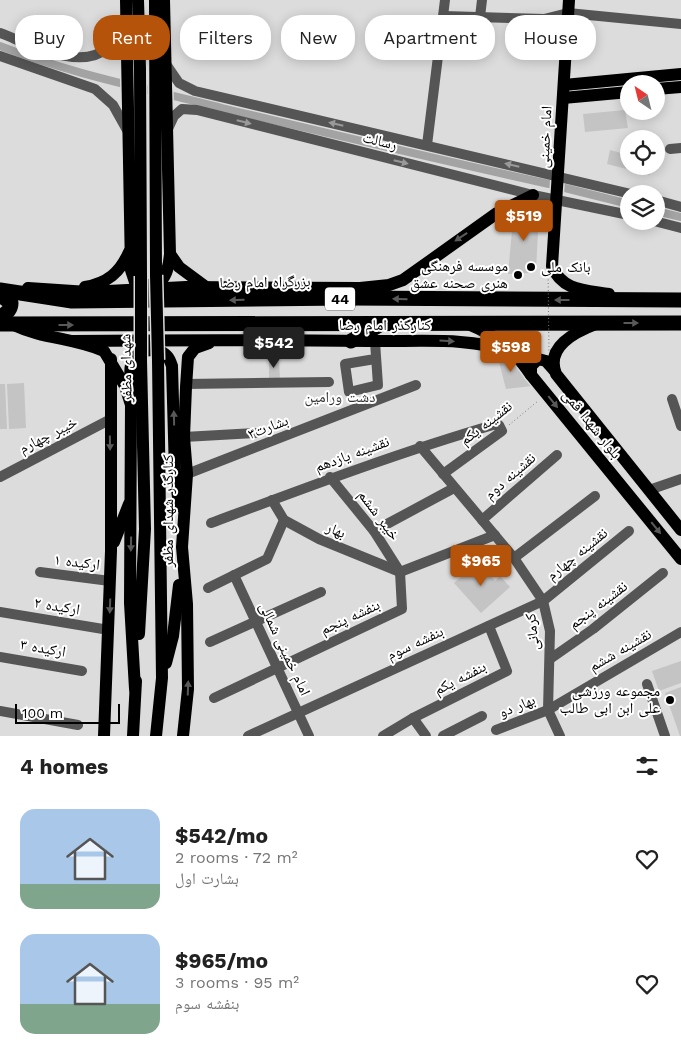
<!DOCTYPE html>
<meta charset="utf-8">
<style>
:root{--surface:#fff;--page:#f2f2f2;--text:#222;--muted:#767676;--accent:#b45309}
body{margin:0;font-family:"Work Sans","Noto Naskh Arabic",sans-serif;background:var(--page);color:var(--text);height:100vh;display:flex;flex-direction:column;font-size:19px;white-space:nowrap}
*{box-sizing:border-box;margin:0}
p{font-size:16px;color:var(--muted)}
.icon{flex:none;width:28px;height:28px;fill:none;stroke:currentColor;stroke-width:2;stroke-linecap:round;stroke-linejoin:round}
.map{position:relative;height:736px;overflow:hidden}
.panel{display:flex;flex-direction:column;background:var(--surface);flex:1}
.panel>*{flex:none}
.guide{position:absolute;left:15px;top:15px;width:651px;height:45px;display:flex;gap:10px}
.needle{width:32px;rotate:325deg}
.fabs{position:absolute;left:620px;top:75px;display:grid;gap:10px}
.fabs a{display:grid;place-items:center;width:45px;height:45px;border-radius:50%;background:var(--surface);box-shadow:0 2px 12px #0003;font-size:25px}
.scale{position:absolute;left:15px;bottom:12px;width:105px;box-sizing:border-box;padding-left:5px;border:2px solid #000;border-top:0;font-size:14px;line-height:18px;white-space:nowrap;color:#000;-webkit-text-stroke:4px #fff;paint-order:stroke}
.price{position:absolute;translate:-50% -42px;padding:0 11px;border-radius:5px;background:var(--accent);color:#fff;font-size:16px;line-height:32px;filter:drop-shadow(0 1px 2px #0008)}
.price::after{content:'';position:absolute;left:50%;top:30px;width:15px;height:11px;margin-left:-8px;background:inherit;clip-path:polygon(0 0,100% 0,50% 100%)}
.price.active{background:#222;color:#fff}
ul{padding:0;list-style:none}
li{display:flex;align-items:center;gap:15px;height:125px;padding:0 20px}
li span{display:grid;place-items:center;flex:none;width:140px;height:100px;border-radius:15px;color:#555}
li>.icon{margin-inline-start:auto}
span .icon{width:60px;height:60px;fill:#fffc;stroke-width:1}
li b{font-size:21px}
h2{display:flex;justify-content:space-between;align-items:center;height:60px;padding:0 20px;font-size:21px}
.chip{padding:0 18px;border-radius:20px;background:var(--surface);box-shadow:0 2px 12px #0003;font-size:18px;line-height:45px}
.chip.active{background:var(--accent);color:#fff}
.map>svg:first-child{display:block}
.green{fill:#dcdcdc;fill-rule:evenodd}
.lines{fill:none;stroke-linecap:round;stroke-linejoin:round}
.canal{stroke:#a3a3a3;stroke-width:8}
.building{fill:#c4c4c4}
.major-casing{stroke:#dbdbdb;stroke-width:15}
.highway-casing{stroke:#dbdbdb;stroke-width:18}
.path{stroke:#777;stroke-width:1;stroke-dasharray:1 2.5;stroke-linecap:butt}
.minor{stroke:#555;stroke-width:10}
.major{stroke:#000;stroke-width:12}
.highway{stroke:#000;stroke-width:15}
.major-bridge-casing{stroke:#dbdbdb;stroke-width:15;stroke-linecap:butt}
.path-bridge{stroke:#777;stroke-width:1;stroke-dasharray:1 2.5;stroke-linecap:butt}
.major-bridge{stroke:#000;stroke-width:12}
.oneway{fill:#999}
.oneway2{fill:#595959}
.poi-dot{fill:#000;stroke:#fff;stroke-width:2}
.labels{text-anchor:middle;stroke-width:4;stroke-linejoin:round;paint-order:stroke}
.shield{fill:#fff;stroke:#4c4c4c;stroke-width:1}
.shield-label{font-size:14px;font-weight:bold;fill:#000}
.street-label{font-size:15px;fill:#000;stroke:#fff}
.poi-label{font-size:15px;fill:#000;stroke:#fff;text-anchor:end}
.park-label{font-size:15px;fill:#333;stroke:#fff}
</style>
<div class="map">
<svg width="681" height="736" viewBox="0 0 681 736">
<rect width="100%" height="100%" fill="#fff"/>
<!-- green -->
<path class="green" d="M0,0H681V736H0ZM629,84H656V111H629ZM629,139H656V166H629ZM629,194H656V221H629Z"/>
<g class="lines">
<!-- canal -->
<g class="canal">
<path d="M0,46C71,74 148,89 222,108C331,134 440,160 549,184"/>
<path d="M565,188L629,204"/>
<path d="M656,211L681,217"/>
</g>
</g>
<!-- building -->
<g class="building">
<path d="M625,110L628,128L585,132L583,114Z"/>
<path d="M610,150L629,155V166H652L650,175L607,164Z"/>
<path d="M514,209H536L539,215L536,269L528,273L508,274Z"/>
<path d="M496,350L505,353L532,386L506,389Z"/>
<path d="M269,357H279L280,381H269Z"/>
<path d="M24,383L26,428L9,429L7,384Z"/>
<path d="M0,384H5L7,429H0Z"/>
<path d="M478,562L495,581L500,576L510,587L481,613L454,583Z"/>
<path d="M681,661V683L659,691L652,671Z"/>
<path d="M681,687V736H680L665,693Z"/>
</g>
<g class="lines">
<defs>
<g id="major">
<path d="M126,0L131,270L135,282C161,292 168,277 170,254L164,0"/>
<path d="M138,0L140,69L141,276"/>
<path d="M155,0L156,275"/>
<path d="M569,0L552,266C562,291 585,290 609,294"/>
<path d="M564,85L681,74"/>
<path d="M656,89L681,87"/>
<path d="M563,98L629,92"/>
<path d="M170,254L179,267L206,287"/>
<path d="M85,287C107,283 120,273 129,252"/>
<path d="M28,288L88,292L186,287L360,288L389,285L403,280L497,213L533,195"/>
<path d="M468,324C499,337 511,346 531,375L681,559"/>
<path d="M596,324C575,332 545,347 556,374L681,530"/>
<path d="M14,325C43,339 75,338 104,351L125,386L131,405L130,603L135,689"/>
<path d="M73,341C172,340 270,340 369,341C419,342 468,336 516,353"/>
<path d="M531,375V366L538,359L546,361L554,370"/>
<path d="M131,393C131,385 129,373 131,365C135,350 156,345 167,356C169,358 171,363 172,366L175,472L179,506"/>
<path d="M114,542L129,504"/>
<path d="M139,634L145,529L141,361"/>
<path d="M166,663L173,636L179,585"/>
<path d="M104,736L111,551V359"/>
<path d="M133,736L136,681"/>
<path d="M156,736L162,678L158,360"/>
<path d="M183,736L188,689L187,604L182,547L187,474L184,437L186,387L188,357L195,348L209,343"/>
</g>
<g id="highway">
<path d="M0,290L72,301L348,298L681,300"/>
<path d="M0,295L11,303C11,310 6,314 0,317"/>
<path d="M0,324L681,323"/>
<path d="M351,341L378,326"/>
</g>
</defs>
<!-- major casing -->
<use href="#major" class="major-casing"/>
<!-- highway casing -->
<use href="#highway" class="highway-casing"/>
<!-- path -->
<path class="path" d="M509,425L538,401"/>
<!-- minor -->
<g class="minor">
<path d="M444,16L544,19L568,13L681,24"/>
<path d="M480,17L482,0"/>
<path d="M0,33C42,49 107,86 125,17"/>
<path d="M0,56L95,89L113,105L127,130"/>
<path d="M166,64L179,83L195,91L631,194"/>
<path d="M168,129L174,116L182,109L197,110L533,195L629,215"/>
<path d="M427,145L445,0"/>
<path d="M670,149L681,148"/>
<path d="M656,200L681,207"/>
<path d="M654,221L681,228"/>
<path d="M375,359L345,364L349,392L378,385L375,342"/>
<path d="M186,384L329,382"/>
<path d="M672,399L681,426"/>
<path d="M184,437L255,433"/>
<path d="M420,446L514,558L543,601L550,631L548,710L560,736"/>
<path d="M187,474L416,385"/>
<path d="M0,477L109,420"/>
<path d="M649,490L681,479"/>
<path d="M272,500L284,520L319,539L400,572"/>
<path d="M482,520L557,455"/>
<path d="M211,523C305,488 397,453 493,425H499L502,431L443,474"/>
<path d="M374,531L454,488"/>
<path d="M514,558L595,496"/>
<path d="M40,572L110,581"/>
<path d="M400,572L495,535"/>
<path d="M234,575L309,736"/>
<path d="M208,588L267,559L284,520"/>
<path d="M0,612L109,630"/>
<path d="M210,642L321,592"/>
<path d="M0,657L82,671"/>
<path d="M550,659L593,629L663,573"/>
<path d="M647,684L665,736"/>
<path d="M214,698L402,609L400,572L374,531L330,477"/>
<path d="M0,711L78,725"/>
<path d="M413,718L426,736"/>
<path d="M496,730L548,710L681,632"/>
<path d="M248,736L543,601L629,531"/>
<path d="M383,736L413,718L507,671L489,626"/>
<path d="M443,736L482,716"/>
</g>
<!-- major -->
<use href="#major" class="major"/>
<!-- highway -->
<use href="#highway" class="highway"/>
<defs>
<g id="major-bridge">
<path d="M156,275L158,360"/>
<path d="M141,276V361"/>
</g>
</defs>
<!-- major-bridge casing -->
<use href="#major-bridge" class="major-bridge-casing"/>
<!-- path-bridge -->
<path class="path-bridge" d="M548,269L549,353"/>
<!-- major-bridge -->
<use href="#major-bridge" class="major-bridge"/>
</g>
<!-- one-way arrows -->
<defs><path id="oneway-solid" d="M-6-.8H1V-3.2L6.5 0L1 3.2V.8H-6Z" transform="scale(1.25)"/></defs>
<g class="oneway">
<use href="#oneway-solid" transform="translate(244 122) rotate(14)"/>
<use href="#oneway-solid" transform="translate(336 124) rotate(-167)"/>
<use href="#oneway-solid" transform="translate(401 162) rotate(14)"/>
<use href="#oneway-solid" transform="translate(512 165) rotate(-167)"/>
</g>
<g class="oneway2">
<use href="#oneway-solid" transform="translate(461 237) rotate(146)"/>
<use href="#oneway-solid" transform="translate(400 299) rotate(-179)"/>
<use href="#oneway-solid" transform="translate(237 300) rotate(179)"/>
<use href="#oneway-solid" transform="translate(562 300) rotate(-180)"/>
<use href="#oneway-solid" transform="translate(631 323)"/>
<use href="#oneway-solid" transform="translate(66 325)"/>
<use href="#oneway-solid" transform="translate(447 341) rotate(3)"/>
<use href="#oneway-solid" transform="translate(553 402) rotate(51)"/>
<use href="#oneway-solid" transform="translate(174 418) rotate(-91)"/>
<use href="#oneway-solid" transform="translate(110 443) rotate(89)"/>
<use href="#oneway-solid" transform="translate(656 528) rotate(51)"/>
<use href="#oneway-solid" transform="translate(131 544) rotate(91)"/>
<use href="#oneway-solid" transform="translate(110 606) rotate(92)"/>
<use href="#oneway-solid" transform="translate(188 688) rotate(-88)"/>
</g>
<!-- markers -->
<g class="poi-dot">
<circle cx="531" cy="267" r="5"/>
<circle cx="518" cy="275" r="5"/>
<circle cx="670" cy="700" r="5"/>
</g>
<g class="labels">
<!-- shield labels -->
<rect class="shield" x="325" y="287.5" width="30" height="23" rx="4"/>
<g class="shield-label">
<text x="340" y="304">44</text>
</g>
<!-- street labels -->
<g class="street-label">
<text transform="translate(545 137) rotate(-87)" y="5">امام خمینی</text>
<text transform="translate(380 141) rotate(14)" y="5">رسالت</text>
<text transform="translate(265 282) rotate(-1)" y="5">بزرگراه امام رضا</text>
<text x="385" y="330">کنارگذر امام رضا</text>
<text transform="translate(126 368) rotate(-91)" y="5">شهدای مظفر</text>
<text transform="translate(486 423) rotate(-38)" y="5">نقشینه یکم</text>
<text transform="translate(592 424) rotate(51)" y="5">بلوار شهدا قمی</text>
<text transform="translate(268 427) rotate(-21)" y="5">بشارت۳</text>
<text transform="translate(48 435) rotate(-27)" y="5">خیبر چهارم</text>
<text transform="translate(352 454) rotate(-20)" y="5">نقشینه یازدهم</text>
<text transform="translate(510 476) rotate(-41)" y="5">نقشینه دوم</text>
<text transform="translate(168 511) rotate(-90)" y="5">کنارگذر شهدای مظفر</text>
<text transform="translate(379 515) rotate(53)" y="5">خیبر ششم</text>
<text transform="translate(336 530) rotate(23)" y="5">بهار</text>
<text transform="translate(577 554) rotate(-39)" y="5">نقشینه چهارم</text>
<text transform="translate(77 562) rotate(7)" y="5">ارکیده ۱</text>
<text transform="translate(598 605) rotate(-37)" y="5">نقشینه پنجم</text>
<text transform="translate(57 606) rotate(9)" y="5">ارکیده ۲</text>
<text transform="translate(350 617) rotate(-25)" y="5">بنفشه پنجم</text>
<text transform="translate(532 632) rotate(-96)" y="5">کرمانی</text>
<text transform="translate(415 643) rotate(-25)" y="5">بنفشه سوم</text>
<text transform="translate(43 648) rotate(10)" y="5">ارکیده ۳</text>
<text transform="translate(285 649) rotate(65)" y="5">امام خمینی شمالی</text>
<text transform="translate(620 650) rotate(-30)" y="5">نقشینه ششم</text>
<text transform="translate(460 678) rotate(-27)" y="5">بنفشه یکم</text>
<text transform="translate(517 706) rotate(-22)" y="5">بهار دو</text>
</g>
<!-- poi labels -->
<g class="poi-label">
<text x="508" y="271">موسسه فرهنگی<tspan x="508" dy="17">هنری صحنه عشق</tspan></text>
<text x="541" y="272" text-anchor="start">بانک ملی</text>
<text x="660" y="696">مجموعه ورزشی<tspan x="660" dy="17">علی ابن ابی طالب</tspan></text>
</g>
<!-- park labels -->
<g class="park-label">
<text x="340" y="402">دشت ورامین</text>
</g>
</g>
</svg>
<div class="fabs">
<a><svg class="needle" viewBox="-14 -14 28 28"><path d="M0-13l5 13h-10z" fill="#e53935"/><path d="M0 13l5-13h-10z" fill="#767676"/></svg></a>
<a><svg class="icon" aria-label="locate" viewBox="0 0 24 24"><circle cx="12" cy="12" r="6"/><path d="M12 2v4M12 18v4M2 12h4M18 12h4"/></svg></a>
<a><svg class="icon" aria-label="layers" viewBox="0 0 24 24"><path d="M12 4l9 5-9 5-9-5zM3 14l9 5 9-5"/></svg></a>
</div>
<div class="scale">100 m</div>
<b class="price" style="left:524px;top:242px">$519</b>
<b class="price active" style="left:274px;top:369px">$542</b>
<b class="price" style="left:511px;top:373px">$598</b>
<b class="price" style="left:481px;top:587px">$965</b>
<div class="guide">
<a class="chip">Buy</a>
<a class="chip active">Rent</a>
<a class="chip">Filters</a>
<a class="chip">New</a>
<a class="chip">Apartment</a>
<a class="chip">House</a>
</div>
</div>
<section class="panel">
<h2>4 homes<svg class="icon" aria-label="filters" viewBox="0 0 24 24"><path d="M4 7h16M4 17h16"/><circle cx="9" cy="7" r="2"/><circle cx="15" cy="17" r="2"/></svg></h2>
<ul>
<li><span style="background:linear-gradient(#a9c7e8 75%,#7fa58c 0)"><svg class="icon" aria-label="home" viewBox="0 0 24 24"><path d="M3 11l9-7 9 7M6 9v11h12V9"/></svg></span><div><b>$542/mo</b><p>2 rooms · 72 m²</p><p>بشارت اول</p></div><svg class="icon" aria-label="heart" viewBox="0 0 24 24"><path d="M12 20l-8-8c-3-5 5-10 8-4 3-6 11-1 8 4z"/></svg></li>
<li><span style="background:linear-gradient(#a9c7e8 70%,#7fa58c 0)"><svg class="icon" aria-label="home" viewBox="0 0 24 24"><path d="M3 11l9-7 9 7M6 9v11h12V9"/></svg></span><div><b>$965/mo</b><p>3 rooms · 95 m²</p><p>بنفشه سوم</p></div><svg class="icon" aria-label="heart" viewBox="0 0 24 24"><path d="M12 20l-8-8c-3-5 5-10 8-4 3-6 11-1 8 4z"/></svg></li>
</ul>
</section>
